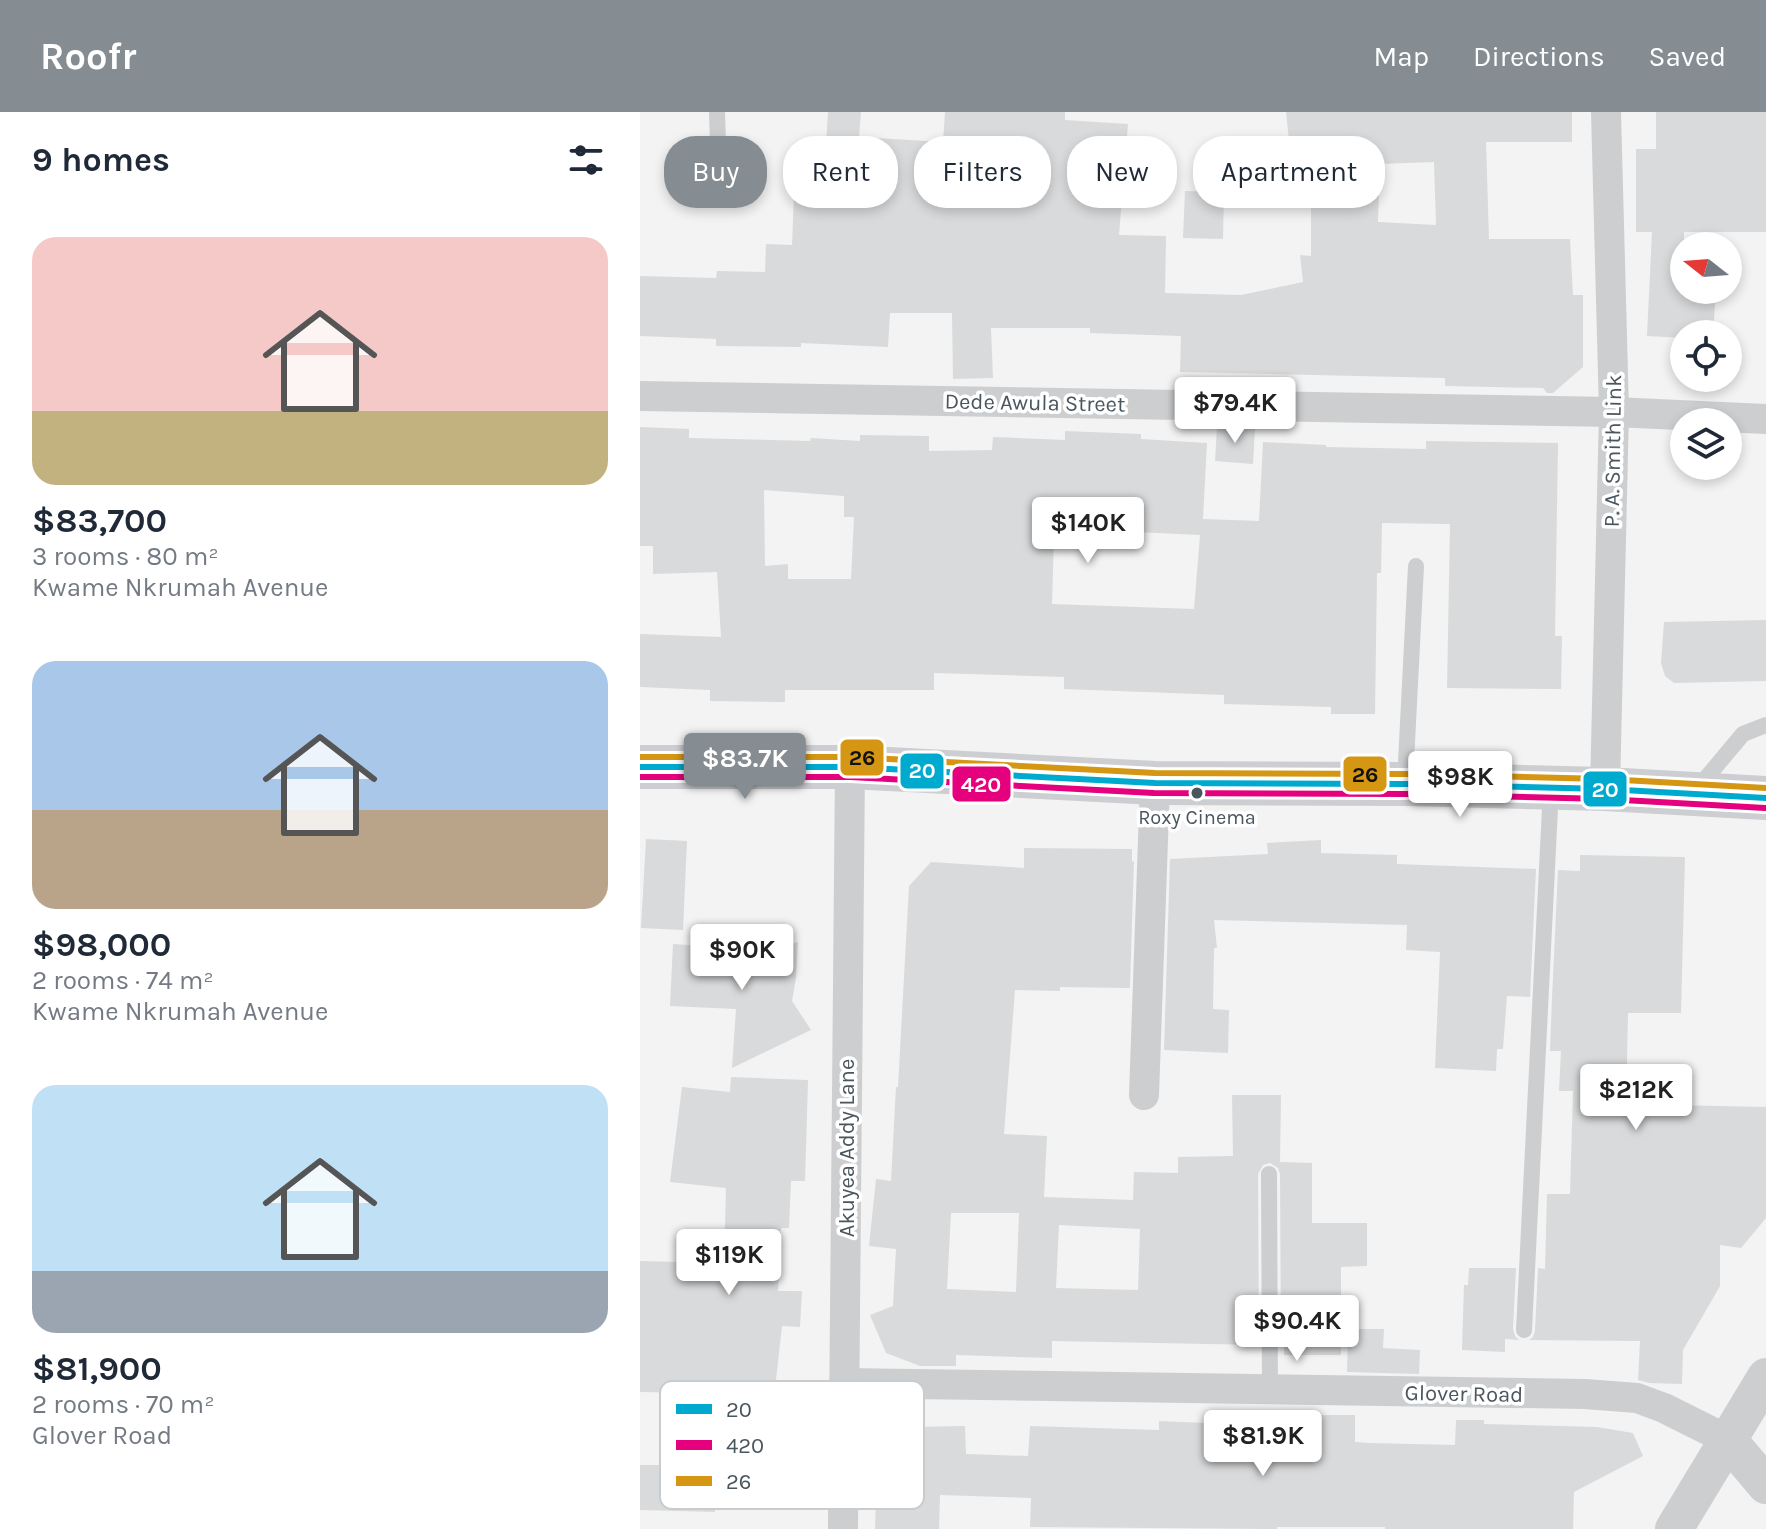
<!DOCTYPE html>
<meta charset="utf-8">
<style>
:root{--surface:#fff;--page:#f2f2f3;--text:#1f2937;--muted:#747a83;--accent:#858d92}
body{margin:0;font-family:Karla,sans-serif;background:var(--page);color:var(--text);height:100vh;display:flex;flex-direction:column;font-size:30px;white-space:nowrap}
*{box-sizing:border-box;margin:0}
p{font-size:26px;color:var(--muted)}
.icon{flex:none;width:44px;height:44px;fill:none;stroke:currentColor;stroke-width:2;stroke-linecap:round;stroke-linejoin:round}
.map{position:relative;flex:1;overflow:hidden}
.drawer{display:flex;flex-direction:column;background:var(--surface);width:640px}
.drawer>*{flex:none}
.banner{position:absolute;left:24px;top:24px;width:760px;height:72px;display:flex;gap:16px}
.needle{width:52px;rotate:287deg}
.controls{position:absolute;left:1030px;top:120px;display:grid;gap:16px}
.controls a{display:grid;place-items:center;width:72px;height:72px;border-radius:50%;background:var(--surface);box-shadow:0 4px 12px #0003;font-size:40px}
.price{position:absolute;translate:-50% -68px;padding:0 18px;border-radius:8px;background:#fff;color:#222;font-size:26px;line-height:52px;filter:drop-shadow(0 2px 4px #0008)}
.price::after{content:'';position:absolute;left:50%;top:48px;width:24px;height:18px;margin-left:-12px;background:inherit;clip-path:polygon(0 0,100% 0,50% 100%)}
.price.active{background:var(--accent);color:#fff}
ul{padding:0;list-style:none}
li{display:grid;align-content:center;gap:16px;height:424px;padding:0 32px}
li span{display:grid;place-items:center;height:248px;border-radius:24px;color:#555}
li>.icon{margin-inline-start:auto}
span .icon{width:144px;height:144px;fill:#fffc;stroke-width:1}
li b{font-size:34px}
h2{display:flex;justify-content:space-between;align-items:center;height:96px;padding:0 32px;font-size:34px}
.pill{padding:0 28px;border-radius:32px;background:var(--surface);box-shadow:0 4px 12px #0003;font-size:28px;line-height:72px}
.pill.active{background:var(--accent);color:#fff}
header{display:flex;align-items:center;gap:48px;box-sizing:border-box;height:112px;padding:0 40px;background:var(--accent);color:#fff}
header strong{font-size:38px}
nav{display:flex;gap:44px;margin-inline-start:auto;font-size:28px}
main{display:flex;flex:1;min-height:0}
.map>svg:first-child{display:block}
.building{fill:#d9dadb;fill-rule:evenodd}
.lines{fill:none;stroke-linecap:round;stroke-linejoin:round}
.service{stroke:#ccced0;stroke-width:16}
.minor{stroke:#ccced0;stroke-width:30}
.tertiary{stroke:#ccced0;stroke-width:38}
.secondary{stroke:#ccced1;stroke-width:44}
.bus-1-casing{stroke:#fff;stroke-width:12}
.bus-2-casing{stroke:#fff;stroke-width:12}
.bus-3-casing{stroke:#fff;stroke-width:12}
.bus-1{stroke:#00a9ce;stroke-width:6}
.bus-2{stroke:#e5007d;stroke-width:6}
.bus-3{stroke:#d49613;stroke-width:6}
.bus-dot{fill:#4a565e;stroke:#fff;stroke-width:3}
.labels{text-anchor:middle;stroke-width:7;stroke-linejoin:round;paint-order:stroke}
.bus-label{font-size:20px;fill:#4a565e;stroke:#fff}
.street-label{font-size:22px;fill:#4a565e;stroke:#fff}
.key{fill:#fff;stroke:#c9cccf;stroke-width:2}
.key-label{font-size:22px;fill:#4a565e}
.line-badge{stroke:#fff;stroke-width:3}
.badge-label{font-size:22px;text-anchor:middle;font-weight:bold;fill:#fff}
.pale-badge-label{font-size:22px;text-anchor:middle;font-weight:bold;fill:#111}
</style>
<header>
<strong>Roofr</strong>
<nav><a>Map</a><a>Directions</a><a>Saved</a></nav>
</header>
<main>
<section class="drawer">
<h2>9 homes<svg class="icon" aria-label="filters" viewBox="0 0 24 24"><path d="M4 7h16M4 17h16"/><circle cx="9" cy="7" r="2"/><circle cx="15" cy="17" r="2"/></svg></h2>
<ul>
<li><span style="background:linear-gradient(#f6c9c9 70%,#c2b280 0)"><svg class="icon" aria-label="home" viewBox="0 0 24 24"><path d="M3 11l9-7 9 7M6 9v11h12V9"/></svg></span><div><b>$83,700</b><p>3 rooms · 80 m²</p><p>Kwame Nkrumah Avenue</p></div></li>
<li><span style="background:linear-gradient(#a9c7e8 60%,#b9a48a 0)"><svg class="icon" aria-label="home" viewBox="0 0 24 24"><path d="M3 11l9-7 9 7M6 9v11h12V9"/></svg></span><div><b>$98,000</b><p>2 rooms · 74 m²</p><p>Kwame Nkrumah Avenue</p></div></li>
<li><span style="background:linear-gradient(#bfe0f5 75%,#9aa5b1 0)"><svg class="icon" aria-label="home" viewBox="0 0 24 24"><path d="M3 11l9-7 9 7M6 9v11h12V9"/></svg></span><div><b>$81,900</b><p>2 rooms · 70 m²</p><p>Glover Road</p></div></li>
</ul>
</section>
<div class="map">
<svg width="1126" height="1417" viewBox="0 0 1126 1417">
<rect width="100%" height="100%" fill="#f3f3f3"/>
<!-- building -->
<g class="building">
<path d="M188,0H221L219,25L303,30L305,0H425V8L488,12L479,123L526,124L525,181L601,183L663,170L660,143L671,144V47L651,48L646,0H932V30H846L849,127H930L933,183H943V255L913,281H907L903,276L805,274V266L540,260L541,224L450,221V216H351L353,266L313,267L312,201H250L248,235L161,231V235L76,234V227L0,224V164L76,166L77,159L125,160L126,132L152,133L156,31L186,32ZM794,50L796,113L738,110L740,52Z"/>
<path d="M1016,0H1126V120H1044V178H1076L1073,222H1044V226L1007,224L1012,120H996V37H1016Z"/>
<path d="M545,79L584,80L583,127L543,126Z"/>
<path d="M0,315L49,317V326L131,328L170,329L171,326L220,329V323L289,324V339L352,338L353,325L425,328V319L501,322V327L567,331L563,407L619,409L623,330L686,333V335L786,337V329L918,331L915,524H922L921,577L807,576L810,412L742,411L741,461H737L735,602H691V595L584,592V583L424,577V565L294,561V578H145V590L70,589V578L0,575V522L81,525L77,460L13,462V434H0ZM124,378L204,384V405H214L211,467H148V452L125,454ZM497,420L560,423L554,497L412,492L414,422L497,424Z"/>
<path d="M577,315L615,317L613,352L575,349Z"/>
<path d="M1126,508V569L1034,571L1025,564L1021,551L1024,510Z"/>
<path d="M6,727L47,729L43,818L1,816Z"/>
<path d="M681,728V741L757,743V752L896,757L890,885L867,884L863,937H857L856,959L795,956L800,840L766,838L767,813L574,808L577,836H574L573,897L589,898L588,941L524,938L530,747L628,742L627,731Z"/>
<path d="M384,736L492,737V750L494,749L490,876L420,875V879L375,878L364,1022L407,1024L404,1085L493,1088L494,1060L538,1061V1045L593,1044L592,983H641L640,1050L672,1051V1111H727V1154L701,1155V1243H644V1234H641L640,1062L638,1056L630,1051L623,1053L618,1062L619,1233L412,1229V1246L316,1243V1254H280L246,1241L230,1203L253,1194L256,1137L229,1134L236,1067L251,1069L256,975H258L269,774L291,750L384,756ZM311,1101H379L376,1180L307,1177ZM419,1113L500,1117L498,1178L416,1176Z"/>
<path d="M940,743L1045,745L1041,901H988L986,992L1126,995V1106L1101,1136L1080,1133V1174L1043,1238L1042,1272L1009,1271L998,1268L1000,1229L889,1228L893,1225L895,1219L898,1156L905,1157L907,1082H930L933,979H919L921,939H910L912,886L918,758L940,759Z"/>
<path d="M158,830L156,866L152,889L171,918L92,956L96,897L30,894L33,832L124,838Z"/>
<path d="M91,965L168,968L165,1069H151L149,1116H141L138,1179H162L160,1215L142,1214L136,1268H156L155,1315L170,1316L168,1350H156L155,1371L76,1368L75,1400L0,1398V1353H51L53,1281L0,1280V1149L84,1151L86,1076L30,1070L42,975L90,980Z"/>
<path d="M829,1156H876L873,1217L875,1224L879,1228L865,1227V1240L822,1238L824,1173H828Z"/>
<path d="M708,1217H744L743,1236L780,1238L779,1262L707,1260Z"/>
<path d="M667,1303H715V1330L729,1331L815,1333L816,1308H844V1312L957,1315L993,1321L1003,1344L934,1380L933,1417H745V1415H637V1417L390,1415L391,1386L300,1383L299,1417H235L236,1387H250L249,1339H267V1315L325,1314L326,1342L388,1344L390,1314L519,1318V1309L566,1311L565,1345H651V1330H667Z"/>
</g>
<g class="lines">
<!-- service -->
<g class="service">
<path d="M77,0L79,64"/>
<path d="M765,670L776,454"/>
<path d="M1056,678L1103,622L1126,613"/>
<path d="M629,1062L630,1278"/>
<path d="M884,1218L911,676"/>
</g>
<!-- minor -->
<g class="minor">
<path d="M0,284L974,300L1126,307"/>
<path d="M965,677L974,300L966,0"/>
<path d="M504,983L515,671"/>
<path d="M204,1271L945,1282L997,1286L1024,1296L1088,1328"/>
<path d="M203,1417L210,655"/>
</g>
<!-- tertiary -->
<g class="tertiary">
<path d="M1088,1328L1126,1373"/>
<path d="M1034,1417L1126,1265"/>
</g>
<!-- secondary -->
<path class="secondary" d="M0,655H210L515,671L765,672L965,677L1126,686"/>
<defs>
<path id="bus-1" d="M0,655H210L515,671L765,672L965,677L1126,686"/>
<path id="bus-2" d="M0,665H210L514,681L765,682L965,687L1125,696"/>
<path id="bus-3" d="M0,645H211L515,661L765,662L965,667L1126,676"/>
</defs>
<!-- bus-1 casing -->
<use href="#bus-1" class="bus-1-casing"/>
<!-- bus-2 casing -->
<use href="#bus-2" class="bus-2-casing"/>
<!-- bus-3 casing -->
<use href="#bus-3" class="bus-3-casing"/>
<!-- bus-1 -->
<use href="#bus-1" class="bus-1"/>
<!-- bus-2 -->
<use href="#bus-2" class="bus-2"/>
<!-- bus-3 -->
<use href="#bus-3" class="bus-3"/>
</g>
<!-- markers -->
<circle class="bus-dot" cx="557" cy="681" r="7"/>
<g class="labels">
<!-- bus labels -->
<g class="bus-label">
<text x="557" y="712">Roxy Cinema</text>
</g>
<!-- street labels -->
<g class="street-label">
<text transform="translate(395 290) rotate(1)" y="8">Dede Awula Street</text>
<text transform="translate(972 339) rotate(-89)" y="8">P. A. Smith Link</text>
<text transform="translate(206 1036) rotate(-90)" y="8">Akuyea Addy Lane</text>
<text transform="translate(824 1281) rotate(1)" y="8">Glover Road</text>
</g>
</g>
<!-- legend -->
<rect x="20" y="1269" width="264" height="128" rx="12" class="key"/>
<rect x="36" y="1292" width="36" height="10" fill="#00a9ce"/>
<rect x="36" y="1328" width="36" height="10" fill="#e5007d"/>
<rect x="36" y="1364" width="36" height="10" fill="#d49613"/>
<g class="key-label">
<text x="86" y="1305">20</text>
<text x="86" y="1341">420</text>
<text x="86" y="1377">26</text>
</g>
<g class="line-badge">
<rect x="199" y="626" width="46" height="39" rx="8" fill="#d49613"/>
<rect x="259" y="640" width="46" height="38" rx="8" fill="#00a9ce"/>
<rect x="702" y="643" width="46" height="38" rx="8" fill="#d49613"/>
<rect x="311" y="653" width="61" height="38" rx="8" fill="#e5007d"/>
<rect x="942" y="658" width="46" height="38" rx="8" fill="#00a9ce"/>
</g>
<g class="badge-label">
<text x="282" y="666">20</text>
<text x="341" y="680">420</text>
<text x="965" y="685">20</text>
</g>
<g class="pale-badge-label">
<text x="222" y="653">26</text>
<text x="725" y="670">26</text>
</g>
</svg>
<div class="controls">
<a><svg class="needle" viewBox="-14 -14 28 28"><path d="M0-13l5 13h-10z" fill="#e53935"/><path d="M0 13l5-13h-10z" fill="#747a83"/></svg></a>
<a><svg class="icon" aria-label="locate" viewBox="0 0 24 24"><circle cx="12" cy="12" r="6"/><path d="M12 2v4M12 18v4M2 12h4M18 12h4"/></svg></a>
<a><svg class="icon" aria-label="layers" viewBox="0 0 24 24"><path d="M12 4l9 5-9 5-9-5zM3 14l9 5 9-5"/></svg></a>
</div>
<b class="price" style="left:595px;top:333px">$79.4K</b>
<b class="price" style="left:448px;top:453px">$140K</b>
<b class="price active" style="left:105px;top:689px">$83.7K</b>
<b class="price" style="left:820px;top:707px">$98K</b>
<b class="price" style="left:102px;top:880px">$90K</b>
<b class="price" style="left:996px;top:1020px">$212K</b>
<b class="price" style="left:89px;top:1185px">$119K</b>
<b class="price" style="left:657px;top:1251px">$90.4K</b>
<b class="price" style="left:623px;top:1366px">$81.9K</b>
<div class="banner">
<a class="pill active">Buy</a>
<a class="pill">Rent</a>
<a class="pill">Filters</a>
<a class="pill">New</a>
<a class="pill">Apartment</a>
</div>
</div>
</main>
